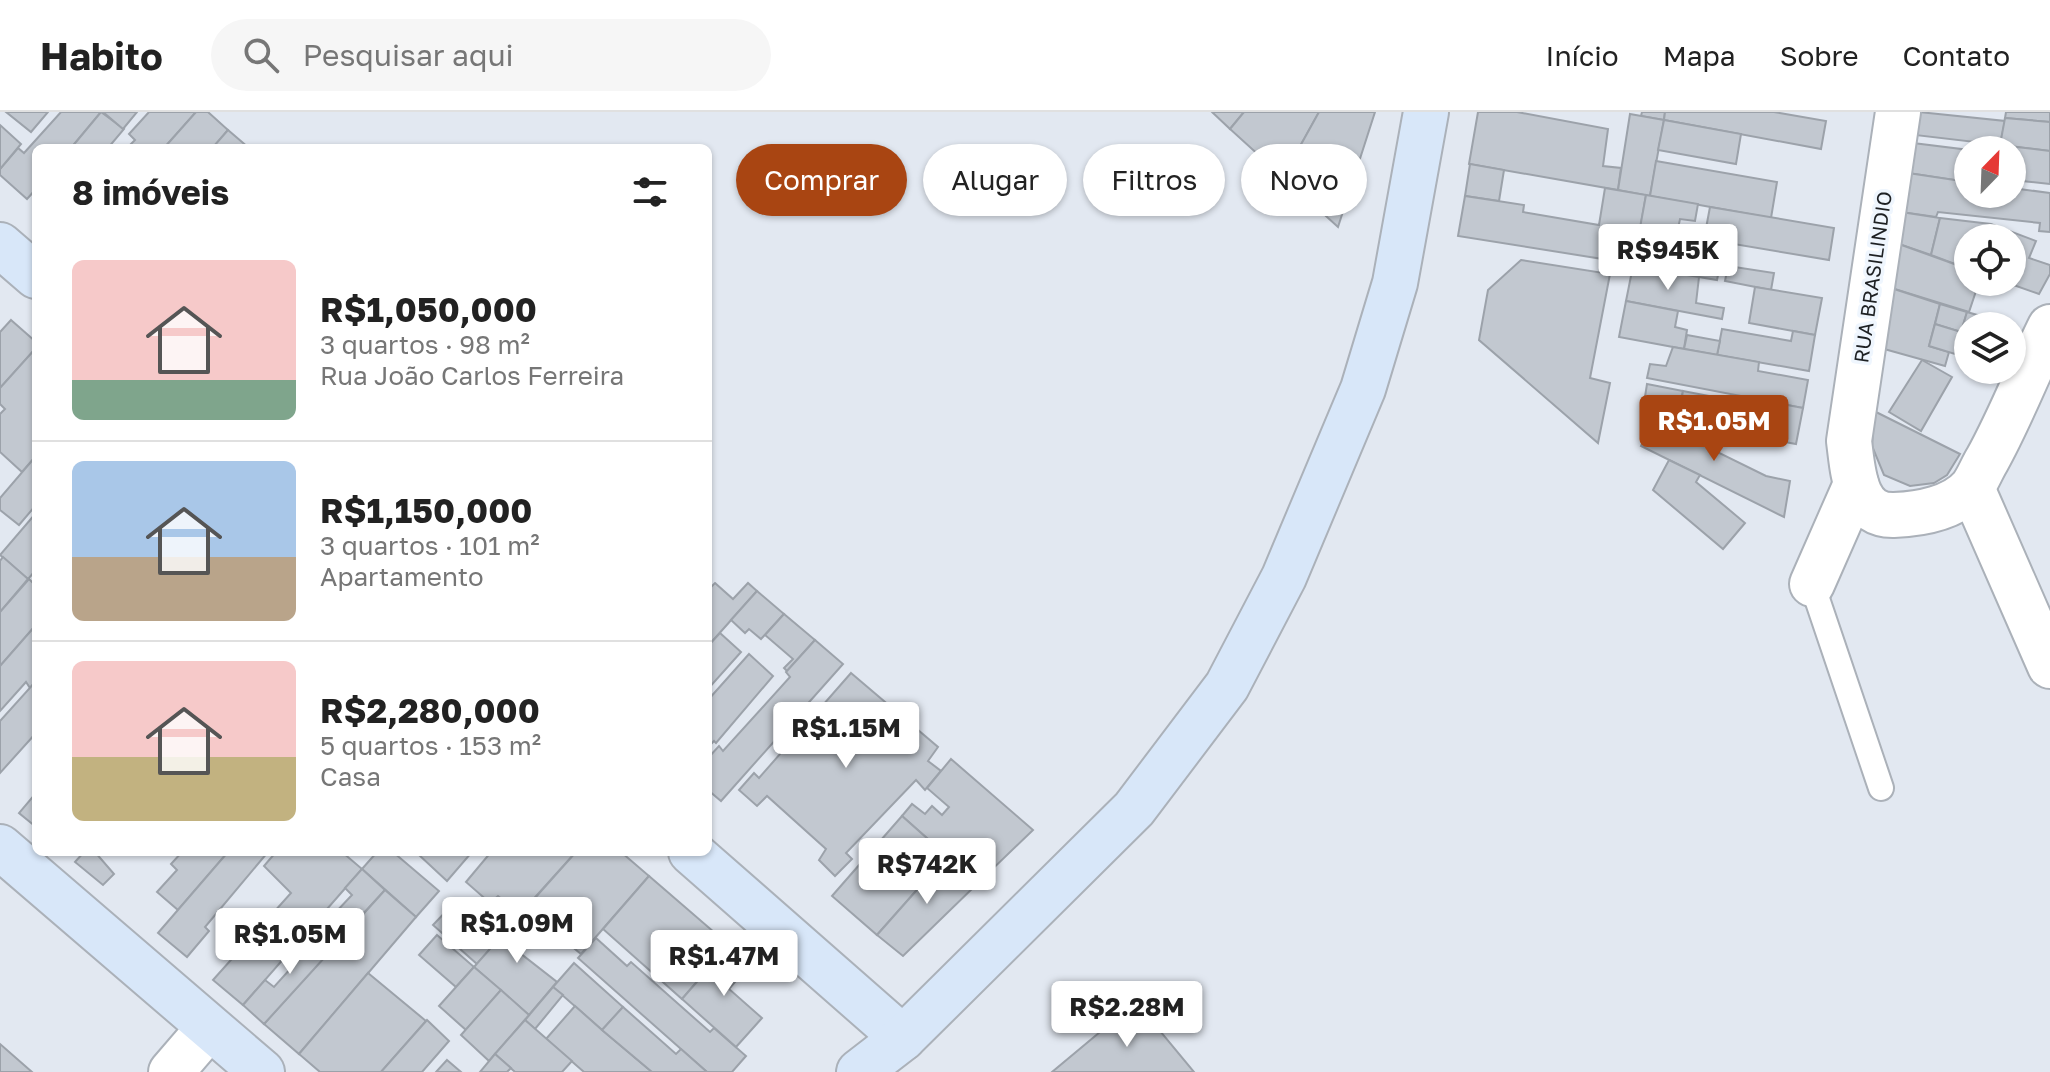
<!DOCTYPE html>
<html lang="pt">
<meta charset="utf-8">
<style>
:root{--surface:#fff;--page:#f6f6f6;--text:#222;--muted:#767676;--line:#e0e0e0;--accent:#a94512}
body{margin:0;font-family:"Golos Text",sans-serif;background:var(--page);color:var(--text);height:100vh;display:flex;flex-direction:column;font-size:30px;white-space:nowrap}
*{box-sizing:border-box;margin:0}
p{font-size:26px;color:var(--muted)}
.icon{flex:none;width:44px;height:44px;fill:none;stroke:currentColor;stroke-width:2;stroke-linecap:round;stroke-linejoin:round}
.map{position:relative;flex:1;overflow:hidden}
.panel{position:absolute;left:32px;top:32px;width:680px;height:712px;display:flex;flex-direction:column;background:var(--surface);border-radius:12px;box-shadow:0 2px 6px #0004}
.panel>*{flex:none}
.top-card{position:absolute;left:736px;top:32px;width:760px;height:72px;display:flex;gap:16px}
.needle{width:52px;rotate:23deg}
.controls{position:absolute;left:1954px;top:24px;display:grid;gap:16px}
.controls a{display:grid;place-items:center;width:72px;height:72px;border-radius:50%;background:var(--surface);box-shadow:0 2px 6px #0004;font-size:40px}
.price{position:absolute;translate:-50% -68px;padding:0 18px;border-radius:8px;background:#fff;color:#222;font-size:26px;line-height:52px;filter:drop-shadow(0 2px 4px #0008)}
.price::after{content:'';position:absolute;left:50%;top:48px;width:24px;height:18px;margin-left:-12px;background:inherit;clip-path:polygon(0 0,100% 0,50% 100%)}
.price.on{background:var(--accent);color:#fff}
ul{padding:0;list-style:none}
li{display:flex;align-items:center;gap:24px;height:200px;padding:0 40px}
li+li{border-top:2px solid var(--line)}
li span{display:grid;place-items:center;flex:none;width:224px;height:160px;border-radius:12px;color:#555}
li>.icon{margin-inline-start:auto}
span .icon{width:96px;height:96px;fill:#fffc;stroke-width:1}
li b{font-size:34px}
h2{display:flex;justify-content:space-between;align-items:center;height:96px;padding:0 40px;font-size:34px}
.pill{padding:0 28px;border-radius:36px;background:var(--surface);box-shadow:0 2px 6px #0004;font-size:28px;line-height:72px}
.pill.on{background:var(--accent);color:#fff}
header{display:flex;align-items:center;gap:48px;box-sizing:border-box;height:112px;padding:0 40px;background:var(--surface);border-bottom:2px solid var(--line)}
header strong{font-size:38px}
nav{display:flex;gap:44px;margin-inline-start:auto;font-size:28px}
.search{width:560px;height:72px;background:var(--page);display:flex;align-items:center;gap:20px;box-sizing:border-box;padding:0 28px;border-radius:44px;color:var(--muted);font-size:30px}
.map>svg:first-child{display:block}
.building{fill:#c2c8d0;stroke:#9ca2aa;stroke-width:2}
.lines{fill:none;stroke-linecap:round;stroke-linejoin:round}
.lane-casing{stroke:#abb1b9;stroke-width:28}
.street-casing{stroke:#abb1b9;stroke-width:48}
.secondary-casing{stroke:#abb1b9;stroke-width:48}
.lane{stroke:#fff;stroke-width:24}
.street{stroke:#fff;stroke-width:44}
.secondary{stroke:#d8e7f9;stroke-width:44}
.labels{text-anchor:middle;stroke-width:7;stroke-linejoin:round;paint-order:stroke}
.street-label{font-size:20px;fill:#1e2124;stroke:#eff6fe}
</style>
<header>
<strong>Habito</strong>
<div class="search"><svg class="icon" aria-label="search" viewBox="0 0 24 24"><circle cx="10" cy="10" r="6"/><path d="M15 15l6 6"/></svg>Pesquisar aqui</div>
<nav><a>Início</a><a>Mapa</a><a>Sobre</a><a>Contato</a></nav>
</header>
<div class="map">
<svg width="2050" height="960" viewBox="0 0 2050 960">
<rect width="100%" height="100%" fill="#e2e8f1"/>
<!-- building -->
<g class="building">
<path d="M6,0H48L31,20Z"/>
<path d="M61,0H101L71,36H36V77L27,87L0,63V57L18,36L24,41Z"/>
<path d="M101,0L124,17L108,36H71Z"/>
<path d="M103,0H137L123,17Z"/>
<path d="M149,0H196L164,36H127L135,28L129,22Z"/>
<path d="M196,0H208L228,18L213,36H164Z"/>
<path d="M1212,0H1244L1230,17Z"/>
<path d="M1244,0H1319L1283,65L1230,17Z"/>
<path d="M1319,0H1375L1338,115L1283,65Z"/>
<path d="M1478,0H1517L1608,17L1603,54L1621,56L1618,78L1469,52Z"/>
<path d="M1642,0H1641H1665L1664,8L1641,4Z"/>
<path d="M1665,0H1774L1826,9L1821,37L1664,8Z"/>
<path d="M1919,0L2005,9L2000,33L1915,23Z"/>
<path d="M2006,0H2050V10L2005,6Z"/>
<path d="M1630,2L1664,8L1650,84L1618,78Z"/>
<path d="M2005,6L2050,10V39L2000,33Z"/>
<path d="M1664,8L1741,22L1736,52L1658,38Z"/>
<path d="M0,13L21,32L0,57Z"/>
<path d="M228,18L249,36H216L214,34Z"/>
<path d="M1913,31L1969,38L1968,70L1908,61Z"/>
<path d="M2008,34L2050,39V72L2012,68V38H2008Z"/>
<path d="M1656,49L1777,70L1771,106L1650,84Z"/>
<path d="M1470,52L1504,58L1499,89L1465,84Z"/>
<path d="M1908,61L1968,70V82H2012V76L2050,81V120L2039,119L2040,111L1938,100L1936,105L1901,100Z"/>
<path d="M1605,76L1646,83L1634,152L1458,124L1465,84L1524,93L1523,100L1599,113Z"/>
<path d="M1646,83L1698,92L1695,109L1680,107L1676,126L1724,134L1717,168L1633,154Z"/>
<path d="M1710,95L1834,116L1829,148L1704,127Z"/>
<path d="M1901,100L1940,106L1931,143L1896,131Z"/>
<path d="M1940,106L1991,112L2036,129L2029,146L2050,153V162L2039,182L2005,170H2012V126H1968V157L1931,143Z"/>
<path d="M1896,131L1968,157V170H1979L1969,200L1888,175Z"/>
<path d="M1521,148L1610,162L1590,266L1610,271L1598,331L1479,228L1488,178Z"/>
<path d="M1633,154L1699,165L1696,191L1724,196L1722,207L1626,189Z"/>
<path d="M1728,154L1774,161L1771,178L1725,169Z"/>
<path d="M1755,175L1822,186L1815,223L1749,211Z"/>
<path d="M1888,175L1940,192L1929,234L1949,240L1945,254L1877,235Z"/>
<path d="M1626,189L1678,199L1675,215L1687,218L1684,237L1619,225Z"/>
<path d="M1940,192L1967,200L1961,220L1935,212Z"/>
<path d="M1967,200L1998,209L1997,214H1968V246L1929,234L1935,212L1961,220Z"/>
<path d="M11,208L36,230V236L0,276V220Z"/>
<path d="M1722,217L1791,229L1793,219L1815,223L1809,259L1717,243Z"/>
<path d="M1687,223L1720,229L1717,243L1684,237Z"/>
<path d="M1673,235L1759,250L1758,259L1808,268L1803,296L1647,266L1650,252L1666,254Z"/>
<path d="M36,236V344L22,360L0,340V302L5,297L0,292V276Z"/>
<path d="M1922,248L1952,265L1921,319L1889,300Z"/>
<path d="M1647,272L1683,279L1677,310L1642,304Z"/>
<path d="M1683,279L1771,296L1772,290L1803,296L1796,332L1677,310Z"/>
<path d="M1874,299L1960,342L1947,363L1934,371L1910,374L1884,363L1872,334Z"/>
<path d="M1654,305L1704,315L1703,321L1711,324L1709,336L1766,364L1790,369L1784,405L1641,334Z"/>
<path d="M36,344V393L19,413L0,398V386Z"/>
<path d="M1669,348L1700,363L1696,370L1745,411L1723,437L1653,378Z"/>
<path d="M36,401V458L28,467L0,443Z"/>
<path d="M3,445L28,467L0,500V449Z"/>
<path d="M29,467L36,474V513L0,554V500Z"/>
<path d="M715,471L733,487L748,471L757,479L708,534V478Z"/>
<path d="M757,479L784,502L761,527L749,517L745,521L731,508Z"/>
<path d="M784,502L815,528L787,559L784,556L793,547L765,523Z"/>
<path d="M36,513V569L30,576L26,570L0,599V554Z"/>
<path d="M720,521L741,540L708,577V534Z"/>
<path d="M815,528L843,552L721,689L708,678V646L719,634L723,639L790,565L786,560Z"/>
<path d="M749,542L773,564L716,631L714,629L708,635V588Z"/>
<path d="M851,561L938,635L928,649L941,659L925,678L916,668L846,741L852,747L835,764L819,748L826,737L767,684L757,694L739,678L754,661L759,666Z"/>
<path d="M36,569V621L0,661V609Z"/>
<path d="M951,647L1033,718L978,771L902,704L912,692L925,702L932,694L942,703L949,695L927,676Z"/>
<path d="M36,681V715L19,701Z"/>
<path d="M902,704L947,744L877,823L832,784Z"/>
<path d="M84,740H95L114,762L103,773L75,750Z"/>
<path d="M182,740H228L178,798L157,780L177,758L171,752Z"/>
<path d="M228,740H268L205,815L209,819L187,845L158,821Z"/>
<path d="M276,740H342L362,757L243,893L213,868L291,781L264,754Z"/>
<path d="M377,740H393L439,779L416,805L362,757Z"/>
<path d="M422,740H472L447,769L419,743Z"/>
<path d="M491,740H573L575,741L520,802L498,784L490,791L466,770Z"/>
<path d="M576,740H621L649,764L581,842L526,796Z"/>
<path d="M947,744L978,771L903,844L877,823Z"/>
<path d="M362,757L385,778L351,815L335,801L352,783L345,776Z"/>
<path d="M649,764L729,833L682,887L603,817Z"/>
<path d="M385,778L416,805L299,942L264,912Z"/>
<path d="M451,794L473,811L483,797L508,817L477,852L433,813Z"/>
<path d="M526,796L545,812L520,841L557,870L529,903L474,855Z"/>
<path d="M313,813L335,834L264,912L243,893L265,868L274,875L301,845L292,837Z"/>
<path d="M437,823L474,855L456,875L419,843Z"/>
<path d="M596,826L627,854L631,850L710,920L714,916L746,944L732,960H707L578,846Z"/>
<path d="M729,833L750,852L729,877L762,906L736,935L682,887Z"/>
<path d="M574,851L623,895L602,918L553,875Z"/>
<path d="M474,855L501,878L466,918L439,894Z"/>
<path d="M368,861L426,909L381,960H320L299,942Z"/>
<path d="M553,875L563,883L535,917L525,908Z"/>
<path d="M501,878L529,903L489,949L461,923Z"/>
<path d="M1136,890L1194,960H1052Z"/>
<path d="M575,894L602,918L652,960H584L546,927Z"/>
<path d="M623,895L676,942L681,937L707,960H652L602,918Z"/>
<path d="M427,908L449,929L422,960H381Z"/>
<path d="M525,908L572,949L562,960H515L495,942Z"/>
<path d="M0,932L32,960H0Z"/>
<path d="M495,942L511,956L507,960H480Z"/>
<path d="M447,948L461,960H436Z"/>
</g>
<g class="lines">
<defs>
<path id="lane" d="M1812,472L1881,676"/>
<g id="street">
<path d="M1898,0L1849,329C1853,359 1854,404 1894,403C1920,402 1954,396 1972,375C1978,367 1982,356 1987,348C2011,305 2028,259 2050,215"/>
<path d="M1972,376L2050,554"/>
<path d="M1812,472L1856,372"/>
<path d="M171,960L208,917"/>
</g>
<g id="secondary">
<path d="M0,133L36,164"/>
<path d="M0,735L262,960"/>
<path d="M691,740L903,926"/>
<path d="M859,960L903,926L1134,697L1227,574L1284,465L1363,277L1395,171L1426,0"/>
</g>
</defs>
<!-- lane casing -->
<use href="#lane" class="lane-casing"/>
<!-- street casing -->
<use href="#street" class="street-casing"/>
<!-- secondary casing -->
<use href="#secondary" class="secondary-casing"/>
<!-- lane -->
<use href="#lane" class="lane"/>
<!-- street -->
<use href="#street" class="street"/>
<!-- secondary -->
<use href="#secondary" class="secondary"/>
</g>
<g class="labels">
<!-- street labels -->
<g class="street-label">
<text transform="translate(1873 165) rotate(-82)" y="7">RUA BRASILINDIO</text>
</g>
</g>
</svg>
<div class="controls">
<a><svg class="needle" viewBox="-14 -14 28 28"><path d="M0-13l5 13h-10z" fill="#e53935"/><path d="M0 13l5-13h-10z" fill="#767676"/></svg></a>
<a><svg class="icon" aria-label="locate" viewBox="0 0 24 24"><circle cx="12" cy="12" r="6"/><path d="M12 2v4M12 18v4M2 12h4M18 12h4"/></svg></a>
<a><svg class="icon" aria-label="layers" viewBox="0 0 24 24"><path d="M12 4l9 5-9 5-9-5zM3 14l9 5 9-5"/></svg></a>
</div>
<b class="price" style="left:1668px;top:180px">R$945K</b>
<b class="price on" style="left:1714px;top:351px">R$1.05M</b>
<b class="price" style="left:846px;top:658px">R$1.15M</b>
<b class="price" style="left:927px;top:794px">R$742K</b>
<b class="price" style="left:517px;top:853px">R$1.09M</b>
<b class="price" style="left:290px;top:864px">R$1.05M</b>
<b class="price" style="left:724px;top:886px">R$1.47M</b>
<b class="price" style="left:1127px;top:937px">R$2.28M</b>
<div class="top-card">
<a class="pill on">Comprar</a>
<a class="pill">Alugar</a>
<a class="pill">Filtros</a>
<a class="pill">Novo</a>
</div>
<section class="panel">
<h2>8 imóveis<svg class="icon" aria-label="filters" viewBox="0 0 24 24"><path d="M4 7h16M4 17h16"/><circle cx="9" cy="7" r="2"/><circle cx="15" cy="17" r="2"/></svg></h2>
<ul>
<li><span style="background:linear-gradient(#f6c9c9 75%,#7fa58c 0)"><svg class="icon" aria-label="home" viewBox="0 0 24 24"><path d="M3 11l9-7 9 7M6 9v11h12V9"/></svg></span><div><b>R$1,050,000</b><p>3 quartos · 98 m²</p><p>Rua João Carlos Ferreira</p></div></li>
<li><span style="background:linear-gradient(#a9c7e8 60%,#b9a48a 0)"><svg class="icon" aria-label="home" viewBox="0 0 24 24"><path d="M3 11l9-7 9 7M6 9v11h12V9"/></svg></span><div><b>R$1,150,000</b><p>3 quartos · 101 m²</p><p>Apartamento</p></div></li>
<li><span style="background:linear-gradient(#f6c9c9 60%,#c2b280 0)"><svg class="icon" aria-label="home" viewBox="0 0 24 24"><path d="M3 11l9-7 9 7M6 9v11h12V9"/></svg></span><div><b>R$2,280,000</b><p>5 quartos · 153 m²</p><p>Casa</p></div></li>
</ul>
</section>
</div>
